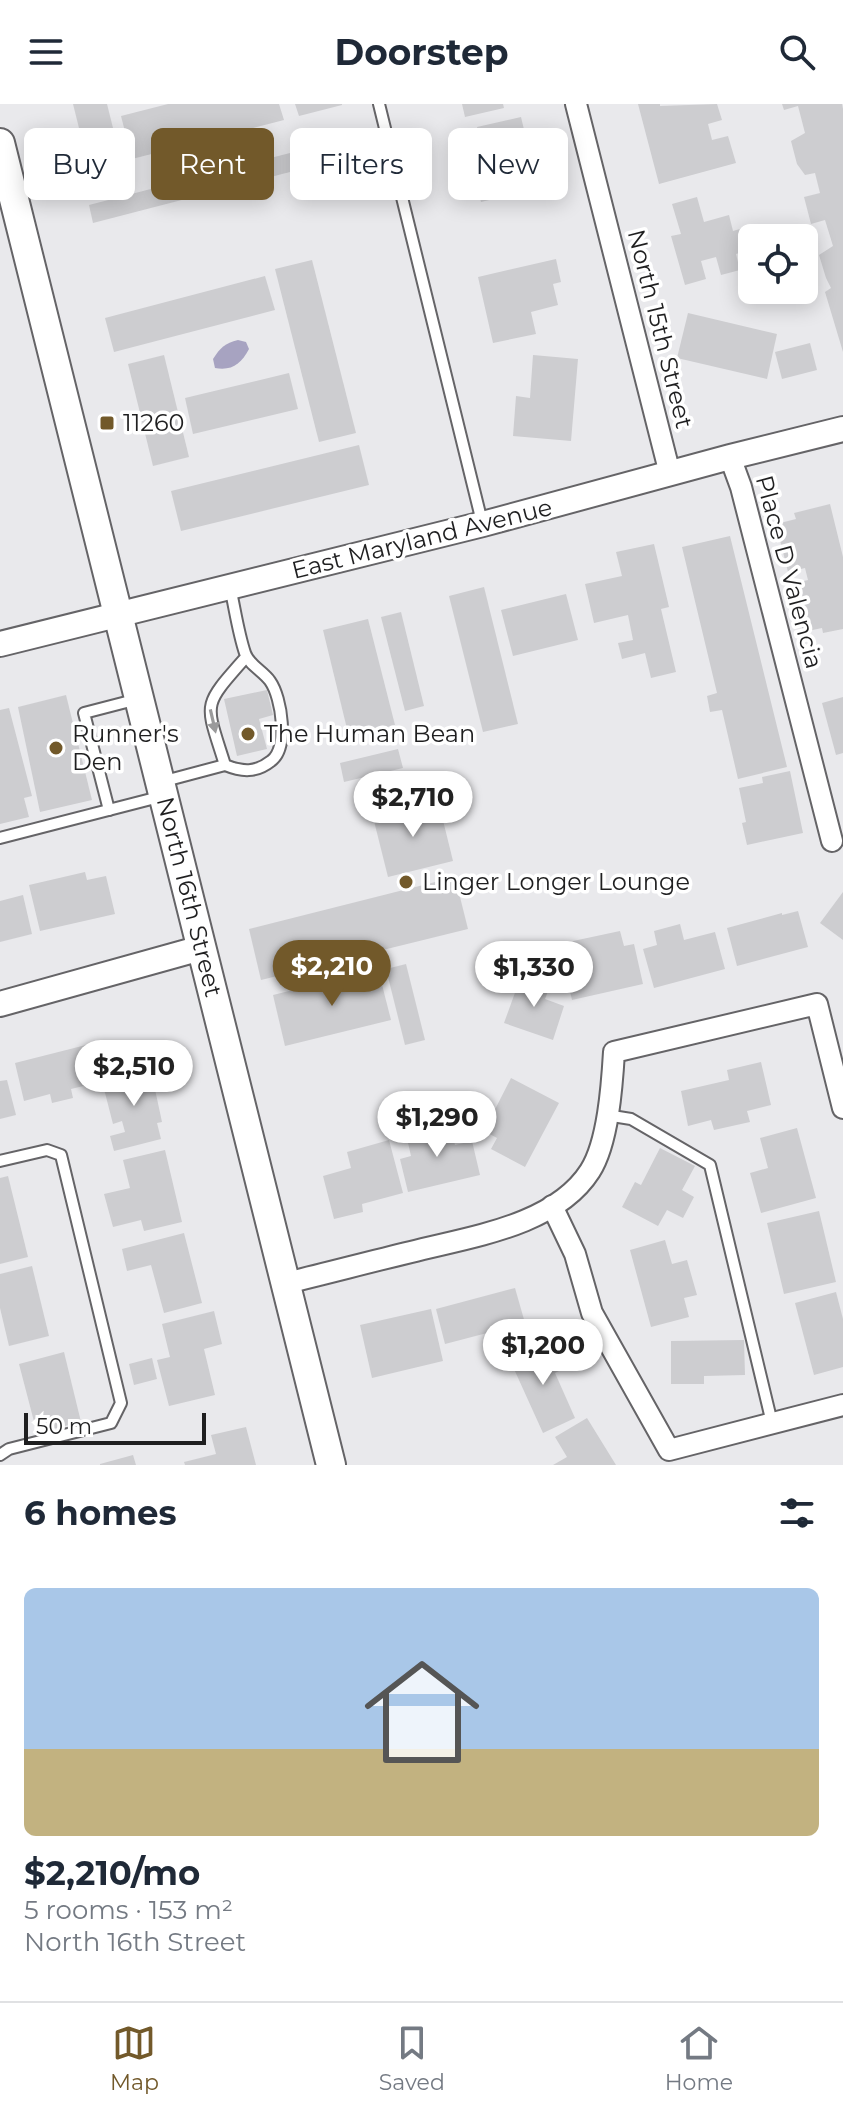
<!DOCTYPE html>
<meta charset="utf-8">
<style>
:root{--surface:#fff;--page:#f2f2f3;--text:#1f2937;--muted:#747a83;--line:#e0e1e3;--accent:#72592a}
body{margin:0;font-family:Montserrat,sans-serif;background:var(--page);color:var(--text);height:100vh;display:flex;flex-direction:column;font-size:30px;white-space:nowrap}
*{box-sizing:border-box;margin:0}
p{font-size:26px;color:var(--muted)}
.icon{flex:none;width:44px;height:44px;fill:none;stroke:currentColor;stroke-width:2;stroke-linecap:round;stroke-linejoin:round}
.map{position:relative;height:1361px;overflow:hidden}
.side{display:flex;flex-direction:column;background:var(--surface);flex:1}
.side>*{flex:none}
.guide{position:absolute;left:24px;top:24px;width:796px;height:72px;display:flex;gap:16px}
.tools{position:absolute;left:738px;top:120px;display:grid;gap:16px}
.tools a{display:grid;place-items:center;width:80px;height:80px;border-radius:12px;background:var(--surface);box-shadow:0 4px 20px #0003;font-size:40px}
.scale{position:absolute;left:24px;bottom:20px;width:182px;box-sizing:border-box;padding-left:8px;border:4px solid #1f1f20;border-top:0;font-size:22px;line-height:28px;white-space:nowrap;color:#1f1f20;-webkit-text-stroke:6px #fff;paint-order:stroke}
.price{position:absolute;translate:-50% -68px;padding:0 18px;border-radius:28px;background:#fff;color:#222;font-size:26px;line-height:52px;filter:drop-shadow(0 2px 4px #0008)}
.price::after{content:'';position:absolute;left:50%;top:48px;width:24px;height:18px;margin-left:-12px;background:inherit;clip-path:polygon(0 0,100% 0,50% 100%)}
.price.on{background:var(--accent);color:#fff}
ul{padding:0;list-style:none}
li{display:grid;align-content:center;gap:16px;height:424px;padding:0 24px}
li+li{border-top:2px solid var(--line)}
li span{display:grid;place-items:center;height:248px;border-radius:12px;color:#555}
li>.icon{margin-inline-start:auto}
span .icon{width:144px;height:144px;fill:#fffc;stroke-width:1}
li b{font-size:34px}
h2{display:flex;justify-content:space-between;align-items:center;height:96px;padding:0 24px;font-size:34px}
.pill{padding:0 28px;border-radius:12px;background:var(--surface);box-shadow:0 4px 20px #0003;font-size:28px;line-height:72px}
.pill.on{background:var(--accent);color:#fff}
header{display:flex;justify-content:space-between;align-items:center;height:104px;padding:0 24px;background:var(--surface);font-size:36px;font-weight:700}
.tab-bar{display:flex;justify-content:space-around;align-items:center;height:112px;border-top:2px solid var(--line);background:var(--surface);font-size:22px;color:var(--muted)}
.tab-bar a{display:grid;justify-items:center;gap:4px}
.tab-bar .on{color:var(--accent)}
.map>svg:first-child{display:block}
.water{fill:#a7a3c1}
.building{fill:#cdcdd0}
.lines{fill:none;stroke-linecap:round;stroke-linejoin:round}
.service-casing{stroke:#656467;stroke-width:14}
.minor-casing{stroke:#656467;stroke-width:24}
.tertiary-casing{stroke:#656467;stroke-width:28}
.secondary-casing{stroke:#656467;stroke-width:32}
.service{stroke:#fff;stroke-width:10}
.minor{stroke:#fff;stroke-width:20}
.tertiary{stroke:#fff;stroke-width:24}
.secondary{stroke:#fff;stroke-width:28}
.oneway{fill:#9a9a9b}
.poi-dot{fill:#72592a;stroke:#fff;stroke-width:3}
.labels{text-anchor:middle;stroke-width:7;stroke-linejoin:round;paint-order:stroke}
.street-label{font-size:24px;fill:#1f1f20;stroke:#fff}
.poi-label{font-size:24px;fill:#1f1f20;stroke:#fff;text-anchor:start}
</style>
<header><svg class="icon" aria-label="menu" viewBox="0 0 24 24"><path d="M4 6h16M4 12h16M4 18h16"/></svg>Doorstep<svg class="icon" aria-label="search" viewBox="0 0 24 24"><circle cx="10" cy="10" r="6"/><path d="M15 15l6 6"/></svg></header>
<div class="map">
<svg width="843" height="1361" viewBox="0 0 843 1361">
<rect width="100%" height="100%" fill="#e9e9ec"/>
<!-- water -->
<path class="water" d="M238,236L246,238L249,245C241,260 232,267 215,264L213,255C220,244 225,239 238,236Z"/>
<!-- building -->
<g class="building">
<path d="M73,0H107L121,56L89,64Z"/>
<path d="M168,0H279L284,16L132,55L121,12Z"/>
<path d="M295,0H342V1L299,12Z"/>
<path d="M462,0H503L504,4L465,13Z"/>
<path d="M638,0H660V2L717,0L722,16L708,20L712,36L728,32L736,59L659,80Z"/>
<path d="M782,0H842L843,5V248L825,188L831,184L826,174L819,151L833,142L825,116L811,120L804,93L820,89L815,69L805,71L797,60L791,37L805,29L798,2L784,6Z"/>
<path d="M521,13L538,84L481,98L477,82L456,87L449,55L483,47L477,23Z"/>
<path d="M321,41L325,59L93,119L89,101Z"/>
<path d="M697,93L704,118L729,111L733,127L750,122L753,134L752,145L736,150L740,166L721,171L716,153L701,157L706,175L685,181L671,132L681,130L672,100Z"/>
<path d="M556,155L561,178L553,180L558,201L531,208L536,230L493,239L478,173Z"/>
<path d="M312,156L356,329L319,338L275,165Z"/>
<path d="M265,172L275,206L114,248L105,214Z"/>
<path d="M688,209L777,230L767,275L677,254Z"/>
<path d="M810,239L817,266L782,275L775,248Z"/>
<path d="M164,251L189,353L153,362L128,260Z"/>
<path d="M533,251L578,255L571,337L513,332L516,292L530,294Z"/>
<path d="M289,269L298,305L193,330L185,294Z"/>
<path d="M359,341L369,381L181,427L171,387Z"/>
<path d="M830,400L843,453V525L823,529L822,524L803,528L792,480L808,476L805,464L788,468L776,420L796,415L794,409Z"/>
<path d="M730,432L787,663L738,675L722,606L710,608L707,592L717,589L682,443Z"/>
<path d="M654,440L669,503L661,505L676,568L651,574L645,549L622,555L618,539L633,536L628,511L594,519L585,480L622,472L616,448Z"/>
<path d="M484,483L518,620L483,628L449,492Z"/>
<path d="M566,490L578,536L513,552L501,506Z"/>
<path d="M401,508L424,602L405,607L381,513Z"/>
<path d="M368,515L395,621L349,633L323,526Z"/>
<path d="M267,586L273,611L259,615L267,645L237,652L224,595Z"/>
<path d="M66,591L92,696L40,708L18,603Z"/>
<path d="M843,593V649L836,651L822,599Z"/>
<path d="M9,604L32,692L24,694L29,713L0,720V606Z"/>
<path d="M398,645L403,664L344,678L340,659Z"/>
<path d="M790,667L803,729L747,741L742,719L746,718L739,684L763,679L762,673Z"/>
<path d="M438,696L453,757L388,773L373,713Z"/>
<path d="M85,768L87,776L106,772L115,810L40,827L29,781Z"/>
<path d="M455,773L468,825L261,876L249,825Z"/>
<path d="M843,788V836L820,819Z"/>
<path d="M23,791L32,830L0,838V797Z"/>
<path d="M798,807L808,843L737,862L727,824L782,809V811Z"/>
<path d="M680,820L684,836L715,828L725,865L654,884L643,845L657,841L654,827Z"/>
<path d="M620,827L624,842L634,840L643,880L572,896L559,840Z"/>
<path d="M406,860L425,936L405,941L386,865Z"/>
<path d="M378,865L391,916L285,942L273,891Z"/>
<path d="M521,872L550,882L545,895L564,902L553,936L504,919Z"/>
<path d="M86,941L96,979L71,985L73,994L52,999L50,990L24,997L15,959Z"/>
<path d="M761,958L771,1001L747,1007L750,1018L714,1026L711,1016L688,1022L681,987L729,976L727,966Z"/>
<path d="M150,962L162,1018L157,1019L161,1035L114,1047L110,1032L125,1028L122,1017L113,1020L104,985L113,983L110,972Z"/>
<path d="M511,974L559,999L525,1063L491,1045L497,1034L484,1027Z"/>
<path d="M7,976L16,1011L0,1015V977Z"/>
<path d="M450,1020L455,1041L472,1037L480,1071L408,1088L400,1055L411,1052L406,1030Z"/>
<path d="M797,1024L816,1094L761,1109L750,1069L768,1064L760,1034Z"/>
<path d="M389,1036L403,1089L362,1100L363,1108L334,1115L323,1072L351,1064L347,1048Z"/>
<path d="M660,1044L695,1062L682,1086L694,1093L683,1114L667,1106L658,1122L622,1103L635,1078L641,1081Z"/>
<path d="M165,1046L182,1118L144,1127L141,1116L113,1123L104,1090L130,1084L123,1056Z"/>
<path d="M8,1072L28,1153L0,1160V1074Z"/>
<path d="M819,1107L836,1178L784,1190L767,1119Z"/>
<path d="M184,1129L202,1199L164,1209L151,1161L127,1167L122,1145Z"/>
<path d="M665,1136L672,1160L687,1156L697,1191L684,1194L689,1213L651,1223L630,1146Z"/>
<path d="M32,1162L49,1232L9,1242L0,1204V1170Z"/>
<path d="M515,1184L525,1219L445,1240L436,1205Z"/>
<path d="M836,1188L843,1215V1263L814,1271L795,1199Z"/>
<path d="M431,1205L443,1257L372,1274L360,1221Z"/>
<path d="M214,1207L222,1240L204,1245L215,1291L169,1302L157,1256L170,1253L162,1220Z"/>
<path d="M744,1236L745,1271L704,1272V1280H671V1237Z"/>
<path d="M546,1238L559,1267L555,1269L575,1314L543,1329L509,1254Z"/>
<path d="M64,1248L81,1318L37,1329L19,1260Z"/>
<path d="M152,1254L157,1275L134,1281L129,1260Z"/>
<path d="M587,1314L616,1361H553L567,1353L555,1333Z"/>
<path d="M246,1323L256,1361H185L184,1358L216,1350L211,1331Z"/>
<path d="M133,1351L136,1361H100V1360Z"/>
</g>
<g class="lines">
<defs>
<g id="service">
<path d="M379,0L482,418"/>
<path d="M230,483C235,505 238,528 245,549C249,561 263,567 270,577C282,594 289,644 271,657C256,669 242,668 225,661C205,597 201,604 246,553"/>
<path d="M161,678L225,661"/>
<path d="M109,706L84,609L138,595"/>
<path d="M0,734L163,692"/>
<path d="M606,1011L631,1015L710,1061L772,1319"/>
<path d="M0,1057L47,1046L61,1051L121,1299L111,1319L9,1345L0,1351"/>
</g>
<g id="minor">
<path d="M576,0L670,370"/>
<path d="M730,353L741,383L832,737"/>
<path d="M552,1102L575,1150L592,1209L669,1346L843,1301"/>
<path d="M286,1179C328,1169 369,1158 411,1148C469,1133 555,1122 590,1067C608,1039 612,982 614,948L817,900L843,1004"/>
</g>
<g id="tertiary">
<path d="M0,540L483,420L730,353L843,325"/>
<path d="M0,900L201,844"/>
</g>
<path id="secondary" d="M0,39L331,1361"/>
</defs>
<!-- service casing -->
<use href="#service" class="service-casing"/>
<!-- minor casing -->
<use href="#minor" class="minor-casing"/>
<!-- tertiary casing -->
<use href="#tertiary" class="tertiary-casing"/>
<!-- secondary casing -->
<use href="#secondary" class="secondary-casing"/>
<!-- service -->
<use href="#service" class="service"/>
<!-- minor -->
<use href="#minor" class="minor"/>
<!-- tertiary -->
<use href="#tertiary" class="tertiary"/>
<!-- secondary -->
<use href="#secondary" class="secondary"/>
</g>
<!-- one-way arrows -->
<defs><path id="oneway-solid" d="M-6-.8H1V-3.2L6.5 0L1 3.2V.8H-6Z" transform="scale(2)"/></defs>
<use class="oneway" href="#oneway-solid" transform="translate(213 617) rotate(77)"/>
<!-- markers -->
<g class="poi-dot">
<rect x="99" y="311" width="16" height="16" rx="4"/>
<circle cx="248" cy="630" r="8"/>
<circle cx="56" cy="644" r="8"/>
<circle cx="406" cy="778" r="8"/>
</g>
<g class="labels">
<!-- street labels -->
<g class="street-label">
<text transform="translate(660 225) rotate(76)" y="8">North 15th Street</text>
<text transform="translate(422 435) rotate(-14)" y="8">East Maryland Avenue</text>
<text transform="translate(789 468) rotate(75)" y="8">Place D Valencia</text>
<text transform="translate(189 793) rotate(76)" y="8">North 16th Street</text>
</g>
<!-- poi labels -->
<g class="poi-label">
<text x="123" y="327">11260</text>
<text x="72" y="638">Runner's<tspan x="72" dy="28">Den</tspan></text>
<text x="264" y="638">The Human Bean</text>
<text x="422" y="786">Linger Longer Lounge</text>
</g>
</g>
</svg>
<div class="tools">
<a><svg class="icon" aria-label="locate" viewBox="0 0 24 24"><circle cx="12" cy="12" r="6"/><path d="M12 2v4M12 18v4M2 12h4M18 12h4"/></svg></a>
</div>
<div class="scale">50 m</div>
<b class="price" style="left:413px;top:735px">$2,710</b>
<b class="price on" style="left:332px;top:904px">$2,210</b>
<b class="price" style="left:534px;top:905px">$1,330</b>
<b class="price" style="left:134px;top:1004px">$2,510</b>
<b class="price" style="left:437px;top:1055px">$1,290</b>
<b class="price" style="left:543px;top:1283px">$1,200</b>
<div class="guide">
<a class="pill">Buy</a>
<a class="pill on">Rent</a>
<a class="pill">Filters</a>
<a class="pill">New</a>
</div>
</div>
<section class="side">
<h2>6 homes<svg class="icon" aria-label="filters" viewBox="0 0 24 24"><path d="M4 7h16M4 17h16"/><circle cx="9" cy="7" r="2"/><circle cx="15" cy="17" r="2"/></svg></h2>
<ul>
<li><span style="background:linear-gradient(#a9c7e8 65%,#c2b280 0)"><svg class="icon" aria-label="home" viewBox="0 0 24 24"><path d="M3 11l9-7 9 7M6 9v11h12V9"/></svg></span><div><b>$2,210/mo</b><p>5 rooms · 153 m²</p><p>North 16th Street</p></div></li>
</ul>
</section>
<nav class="tab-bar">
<a class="on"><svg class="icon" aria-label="map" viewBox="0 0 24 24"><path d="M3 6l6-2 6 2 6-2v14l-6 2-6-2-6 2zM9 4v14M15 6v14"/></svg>Map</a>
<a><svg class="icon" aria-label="saved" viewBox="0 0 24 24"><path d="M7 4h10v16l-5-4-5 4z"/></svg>Saved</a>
<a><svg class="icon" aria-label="home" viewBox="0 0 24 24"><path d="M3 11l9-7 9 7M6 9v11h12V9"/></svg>Home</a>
</nav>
